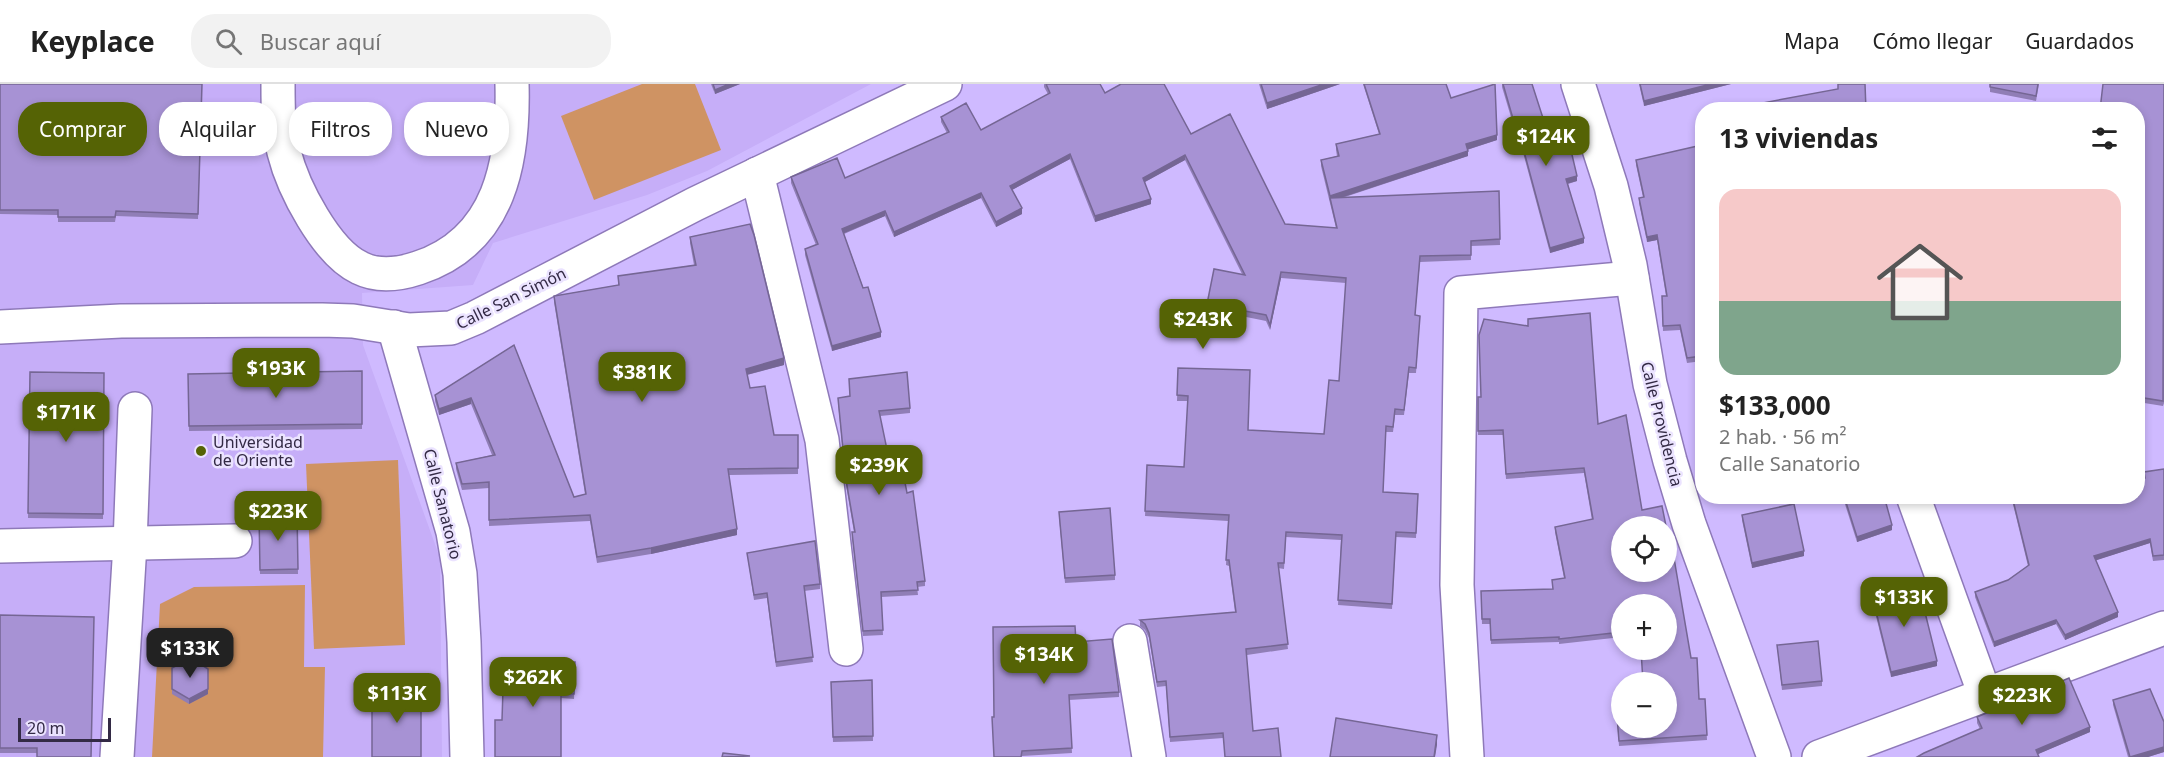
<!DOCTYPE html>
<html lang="es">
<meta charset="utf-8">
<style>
:root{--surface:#fff;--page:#f2f2f2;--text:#222;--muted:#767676;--line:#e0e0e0;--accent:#556305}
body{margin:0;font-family:"Noto Sans",sans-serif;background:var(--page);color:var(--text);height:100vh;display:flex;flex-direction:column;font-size:22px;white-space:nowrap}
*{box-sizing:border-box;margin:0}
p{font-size:20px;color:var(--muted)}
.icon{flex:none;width:33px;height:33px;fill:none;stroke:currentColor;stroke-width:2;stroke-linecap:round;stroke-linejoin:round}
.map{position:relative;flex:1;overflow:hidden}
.details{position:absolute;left:1695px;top:18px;width:450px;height:402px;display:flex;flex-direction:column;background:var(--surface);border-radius:24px;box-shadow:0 3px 9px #0003}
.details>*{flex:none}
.guide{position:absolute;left:18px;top:18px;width:570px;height:54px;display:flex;gap:12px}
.fabs{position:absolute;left:1611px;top:432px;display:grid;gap:12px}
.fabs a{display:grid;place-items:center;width:66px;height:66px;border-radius:50%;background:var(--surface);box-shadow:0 3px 9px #0003;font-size:30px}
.scale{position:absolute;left:18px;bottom:15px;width:93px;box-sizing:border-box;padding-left:6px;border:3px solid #332a45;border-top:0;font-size:16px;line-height:21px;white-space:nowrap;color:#332a45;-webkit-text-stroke:4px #ebe3ff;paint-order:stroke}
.price{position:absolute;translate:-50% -51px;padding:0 14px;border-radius:12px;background:var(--accent);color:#fff;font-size:20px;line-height:39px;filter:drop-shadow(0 2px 3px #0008)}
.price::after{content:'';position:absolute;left:50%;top:36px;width:18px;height:14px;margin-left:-9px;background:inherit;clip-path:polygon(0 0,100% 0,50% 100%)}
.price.on{background:#222;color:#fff}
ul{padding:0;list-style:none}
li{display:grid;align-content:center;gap:12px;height:318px;padding:0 24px}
li span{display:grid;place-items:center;height:186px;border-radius:18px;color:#555}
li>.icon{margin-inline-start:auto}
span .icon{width:108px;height:108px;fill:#fffc;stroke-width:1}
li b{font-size:26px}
h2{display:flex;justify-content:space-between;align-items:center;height:72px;padding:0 24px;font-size:26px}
.tag{padding:0 21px;border-radius:24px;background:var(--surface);box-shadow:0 3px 9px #0003;font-size:21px;line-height:54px}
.tag.on{background:var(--accent);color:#fff}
header{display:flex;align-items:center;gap:36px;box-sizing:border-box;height:84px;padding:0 30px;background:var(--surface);border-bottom:2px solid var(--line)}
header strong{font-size:28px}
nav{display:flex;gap:33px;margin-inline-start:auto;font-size:21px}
.search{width:420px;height:54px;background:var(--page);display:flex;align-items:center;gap:15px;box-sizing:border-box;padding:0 21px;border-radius:24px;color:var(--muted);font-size:22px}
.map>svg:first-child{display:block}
.built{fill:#c6aef8}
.green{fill:#cf9363}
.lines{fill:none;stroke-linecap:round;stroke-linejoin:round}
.minor-casing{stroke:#8e79b9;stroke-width:36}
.minor{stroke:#fff;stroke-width:33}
.wall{fill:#907eb6}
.shaded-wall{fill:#756694}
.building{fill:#a792d4;stroke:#756694;stroke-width:1.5}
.poi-dot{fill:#556305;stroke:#ebe3ff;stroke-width:2}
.labels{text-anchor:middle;stroke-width:5;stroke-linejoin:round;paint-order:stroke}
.street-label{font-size:16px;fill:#332a45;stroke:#ebe3ff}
.poi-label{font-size:16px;fill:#332a45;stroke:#ebe3ff;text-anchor:start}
</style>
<header>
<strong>Keyplace</strong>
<div class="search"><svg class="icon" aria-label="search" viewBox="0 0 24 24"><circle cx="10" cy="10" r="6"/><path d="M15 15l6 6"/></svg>Buscar aquí</div>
<nav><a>Mapa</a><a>Cómo llegar</a><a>Guardados</a></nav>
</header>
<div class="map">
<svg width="2164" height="673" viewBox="0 0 2164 673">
<rect width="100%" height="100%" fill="#cfbaff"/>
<!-- built -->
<path class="built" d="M0,0H871L707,87L647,111L493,159L473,201L362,209L363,261L440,474L442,673H0Z"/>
<!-- green -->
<g class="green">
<path d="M642,0H695L721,66L594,116L561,32Z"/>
<path d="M398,376L405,561L314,565L306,380Z"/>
<path d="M305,501L304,583H325L323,673H152L160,520L194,503Z"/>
</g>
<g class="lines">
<defs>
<g id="minor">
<path d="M278,0C278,22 278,46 284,68C293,104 326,168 360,184C378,193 400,190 418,184C501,157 514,76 512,0"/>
<path d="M1578,0L1611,102L1630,181L1650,300L1670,377L1689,440L1774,673"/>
<path d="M757,90L822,356L846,565"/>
<path d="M0,243L121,237L322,236L353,237L409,246L451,244L475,234L695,120L945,0"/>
<path d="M394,243L453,448L460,490L464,558L467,673"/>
<path d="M1913,412L1985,611"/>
<path d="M0,462L235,457"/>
<path d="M1130,557L1149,673"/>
<path d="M117,673L130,460L135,325"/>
<path d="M1467,673L1457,501L1461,209L1632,194"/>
<path d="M1819,673L2164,544"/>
</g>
</defs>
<!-- minor casing -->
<use href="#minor" class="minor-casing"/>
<!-- minor -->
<use href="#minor" class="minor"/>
</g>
<!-- wall -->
<g class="wall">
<path d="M0,0H202L198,135L116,132L115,138H58V131L0,130Z"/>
<path d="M711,0H740L715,10Z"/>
<path d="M1044,0L1105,9L1191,50L1285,140L1336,144L1321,82V76L1337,72L1336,66V60L1379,50L1363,0H1446L1451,14L1497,56L1467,66L1468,72L1342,114L1499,107L1500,161L1471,162V176L1420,178L1415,231L1420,232L1416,289H1409L1404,331H1395L1393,348H1386L1383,408L1418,410L1416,454L1396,453L1392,525L1338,521L1341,456L1286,453L1284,485L1278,484L1288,565L1247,571L1223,654L1170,658L1166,602L1157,603L1149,554L1145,546L1140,542V536L1235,528L1229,482L1226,481L1228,437L1145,432L1147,381L1184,383L1188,317H1177L1178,284L1249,346L1324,350L1339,297L1346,199L1281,194L1270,246L1266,237L1207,225V220L1242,190L1185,76L1145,98L1151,120L1095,138L1070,75L1012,106L1022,130L996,143L981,114L894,153L885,132L844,150L881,253L832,267L805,171V165L816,161L791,99V93L845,94L947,49L941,38V33L981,46L1048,10L1044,3Z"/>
<path d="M1259,0H1340L1267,25Z"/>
<path d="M1502,0H1532L1552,62L1577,97L1568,100L1584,159L1550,169L1518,50H1516L1502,3Z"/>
<path d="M1639,0H1731L1644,22Z"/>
<path d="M1990,0H2039L2036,17L1990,8Z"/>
<path d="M2164,0V319L2163,322L2138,318V26Z"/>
<path d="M1636,76L1702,90H1701L1702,96V277L1687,279L1680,246L1663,247L1662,212H1666L1657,156L1647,158L1639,119V114L1643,113L1636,81Z"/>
<path d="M690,153L784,281L747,291L750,304L774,351H798V390L729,391L737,451L651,470L597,479L590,437L489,442V404L462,406L456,385V379L492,371L471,320L439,331L435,317V311L514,261L574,413L585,410L554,218V212L618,201V192L694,181L690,159Z"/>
<path d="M362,287V345L189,347L188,290Z"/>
<path d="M30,288L104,289L103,435L28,434Z"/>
<path d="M849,295L910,324V329L880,332L891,385L925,497V502L917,503L918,511L881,513L883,551L863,552L852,453V448H854L846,401L838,319V314L850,313Z"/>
<path d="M1478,313L1598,340L1642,426L1691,574L1699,615H1705L1707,656L1619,662L1616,620L1666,644V566L1622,520V553L1559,560V558L1491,560L1490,540H1482L1481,507L1553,505L1552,496L1564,494L1555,448V443L1592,436L1584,389L1506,395L1503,351H1478Z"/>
<path d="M2164,385V476L2153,477L2150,459L2096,476L2118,533L2065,556L2056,540L1994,563L1975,513V508L2008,496L2028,482L2011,412H2072L2073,417L2144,395V388Z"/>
<path d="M1828,412H1884L1892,446L1857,458L1843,414L1829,418Z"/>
<path d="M297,429L298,490H260L259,430Z"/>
<path d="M1742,431L1804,472L1752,484L1742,436Z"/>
<path d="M1059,433L1115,491V496L1065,499Z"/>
<path d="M747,469L820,500V505L804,507L813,578L776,583L767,514L754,516Z"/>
<path d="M1872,511L1937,582L1891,593L1872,516Z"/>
<path d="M0,531L94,533L37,669H0Z"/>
<path d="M1076,558L1119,608V613L1069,616L1072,669L1022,672L994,633Z"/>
<path d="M1777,561L1822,597V602L1782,606Z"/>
<path d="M575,578L574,615L561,614L502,636Z"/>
<path d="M172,584L208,585V610L189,620L172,610Z"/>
<path d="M872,596L873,657L833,658L831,598Z"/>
<path d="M2113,616L2164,668L2148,673H2128L2113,621Z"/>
<path d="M1977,633L2090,648L2038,670L1980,645L1977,639Z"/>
</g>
<!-- shaded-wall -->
<g class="shaded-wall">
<path d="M729,0H740L715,10V6Z"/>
<path d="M1324,0H1340L1267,25V19Z"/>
<path d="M1711,0H1731L1644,22V17Z"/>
<path d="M1497,51V56L1466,66V60Z"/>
<path d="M1468,67V72L1331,117L1330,114V118V112Z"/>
<path d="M1070,70V75L1010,107V102Z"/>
<path d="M1185,71V76L1143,99V94Z"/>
<path d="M1577,92V97L1566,100V95Z"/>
<path d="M981,109V114L894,153V148Z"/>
<path d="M1151,115V120L1095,138V132Z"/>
<path d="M1022,124V130L996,143V138Z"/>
<path d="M885,127V132L842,150V145Z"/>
<path d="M1657,151V156L1647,158V153Z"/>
<path d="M1584,154V159L1550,169V164Z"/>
<path d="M1281,188V194L1270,246V241Z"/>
<path d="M881,248V253L832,267V262Z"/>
<path d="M784,274V281L746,291V285Z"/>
<path d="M471,314V320L439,331V325Z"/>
<path d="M1832,412H1843V414L1829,418V413Z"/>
<path d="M1892,441V446L1857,458V453Z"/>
<path d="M737,445V451L651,470V464Z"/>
<path d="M2150,455V459L2094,477V472Z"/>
<path d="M1804,467V472L1752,484V479Z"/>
<path d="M2118,528V533L2065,556V551Z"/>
<path d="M2056,536V540L1994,563V558Z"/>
<path d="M1937,577V582L1891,593V588Z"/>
<path d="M208,605V610L189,620V615Z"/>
<path d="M2090,643V648L2036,671V666Z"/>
<path d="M1437,651V661L1435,673H1434Z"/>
<path d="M2164,663V668L2148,673H2131Z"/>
</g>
<!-- building -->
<g class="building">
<path d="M0,0H202L198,130L116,127L115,133H58V126H0Z"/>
<path d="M713,0H729L715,6Z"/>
<path d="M1046,0H1100L1105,9L1121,0H1164L1191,50L1230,30L1285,140L1337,144L1330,114L1499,107L1500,155L1471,157V171L1420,172L1415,231L1420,232L1416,284L1409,283L1404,326L1395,325L1393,343L1386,342L1383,408L1418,410L1416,449L1396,448L1392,520L1338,516L1342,451L1286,448L1284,479H1278L1288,560L1246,565L1253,647L1278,644L1281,673H1225L1223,649L1170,653L1166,597L1157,598L1149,549L1145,540L1140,536L1236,528L1229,476H1226L1229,431L1145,427L1147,381L1184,383L1188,312L1177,311L1178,284L1250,286L1248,346L1324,350L1329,296L1339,297L1346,194L1281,188L1270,241L1266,231L1207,220L1214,185L1245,191L1185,71L1143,94L1151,115L1095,132L1070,70L1010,102L1022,124L996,138L981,109L894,148L885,127L842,145L863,204L868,203L881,248L832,262L805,165L818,160L791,93L837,74L845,94L949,48L941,33L966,19L981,46L1050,9Z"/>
<path d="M1261,0H1324L1267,19Z"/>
<path d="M1364,0H1446L1451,14L1495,0L1497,51L1466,60L1468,67L1330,112L1321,76L1339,72L1336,60L1380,50Z"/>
<path d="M1503,0H1532L1552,62L1569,58L1577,92L1566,95L1584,154L1550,164L1518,45H1516Z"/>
<path d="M1640,0H1711L1644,17Z"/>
<path d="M1838,0H1865L1866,26H1758L1757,20L1838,5Z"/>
<path d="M1990,0H2038L2036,12L1990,3Z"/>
<path d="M2103,0H2164L2163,317L2138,313V26H2100Z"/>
<path d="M1702,61V85L1700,86L1702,96V141H1701L1702,149V272L1687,274L1680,241L1663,242L1662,212H1667L1657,151L1647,153L1639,114L1644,113L1636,76Z"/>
<path d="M750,140L754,151L784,274L746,285L750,304L765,302L774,351H798V384L728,385L737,445L651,464L597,473L590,431L489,436V398L462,400L456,379L495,371L471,314L439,325L435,311L514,261L574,413L586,410L554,212L619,201L618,192L696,181L690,153Z"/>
<path d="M1590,229L1598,340L1626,331L1642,426L1662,422L1666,442H1622V488H1666V447L1672,475L1674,474L1691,574H1697L1699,615H1705L1707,651L1619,657L1616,620H1622V644H1666V598H1643L1641,566H1666V520H1622V548L1559,555V553L1491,556L1490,535H1482L1481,507L1553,505L1552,496L1565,494L1555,443L1593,435L1584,384L1506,390L1503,346L1478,347V313H1481L1479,251L1484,235L1528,242V235Z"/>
<path d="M362,287V340L189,342L188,290Z"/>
<path d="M30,288L104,289L103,430L28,429Z"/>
<path d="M907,288L910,324L879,327L891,385L902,383L907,409L913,407L925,497L917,498L918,506L881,508L883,546L863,547L852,448H855L846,396L838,314L850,312L849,295Z"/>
<path d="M2164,385V471L2153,472L2150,455L2094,472L2118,528L2065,551L2056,536L1994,558L1975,508L2008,496L2029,481L2012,412H2072L2073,417L2087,412H2138V397L2145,394L2144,388Z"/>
<path d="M1844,412H1884L1892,441L1857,453Z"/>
<path d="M1794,420L1804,467L1752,479L1742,431Z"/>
<path d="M1110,424L1115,491L1065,494L1059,428Z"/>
<path d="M297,429L298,485L260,486L259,430Z"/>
<path d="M815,457L820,500L804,502L813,573L776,578L767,509L754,511L747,469Z"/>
<path d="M1918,500L1937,577L1891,588L1872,511Z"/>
<path d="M0,531L94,533L91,673H37V664H0Z"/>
<path d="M1075,542L1076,558L1112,555L1119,608L1069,611L1072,664L1022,667L1021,673H994L992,633H994L993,543Z"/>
<path d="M1818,557L1822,597L1782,601L1777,561Z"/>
<path d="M191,574L208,585V605L189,615L172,605V584Z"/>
<path d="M504,575L575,578L574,610L561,609V673H495V636H502Z"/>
<path d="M2069,594L2090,643L2036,666L2039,673H1917L1924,669L1982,644L1977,633Z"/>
<path d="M872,596L873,652L833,653L831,598Z"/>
<path d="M2150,605L2164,638V663L2130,673L2113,616Z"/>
<rect x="372" y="608" width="49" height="65"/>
<path d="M1336,634L1437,651L1434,673H1330Z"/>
<path d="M723,669L750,672L722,673Z"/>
</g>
<!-- markers -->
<circle class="poi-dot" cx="201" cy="367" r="6"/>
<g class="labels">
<!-- street labels -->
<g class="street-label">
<text transform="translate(511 214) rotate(-26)" y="6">Calle San Simón</text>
<text transform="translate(1662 340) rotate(76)" y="6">Calle Providencia</text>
<text transform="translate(443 420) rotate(76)" y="6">Calle Sanatorio</text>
</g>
<!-- poi labels -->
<g class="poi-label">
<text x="213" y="364">Universidad<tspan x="213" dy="18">de Oriente</tspan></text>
</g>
</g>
</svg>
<div class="fabs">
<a><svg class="icon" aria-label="locate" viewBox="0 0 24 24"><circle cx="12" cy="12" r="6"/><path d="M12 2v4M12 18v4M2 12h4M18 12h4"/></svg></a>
<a>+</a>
<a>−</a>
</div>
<div class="scale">20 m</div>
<b class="price" style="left:1546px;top:83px">$124K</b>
<b class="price" style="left:1203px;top:266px">$243K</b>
<b class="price" style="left:276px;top:315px">$193K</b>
<b class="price" style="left:642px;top:319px">$381K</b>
<b class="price" style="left:66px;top:359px">$171K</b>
<b class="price" style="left:879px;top:412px">$239K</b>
<b class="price" style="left:278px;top:458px">$223K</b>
<b class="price" style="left:1904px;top:544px">$133K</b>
<b class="price on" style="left:190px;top:595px">$133K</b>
<b class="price" style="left:1044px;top:601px">$134K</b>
<b class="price" style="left:533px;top:624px">$262K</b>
<b class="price" style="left:397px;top:640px">$113K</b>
<b class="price" style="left:2022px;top:642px">$223K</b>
<div class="guide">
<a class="tag on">Comprar</a>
<a class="tag">Alquilar</a>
<a class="tag">Filtros</a>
<a class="tag">Nuevo</a>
</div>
<section class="details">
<h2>13 viviendas<svg class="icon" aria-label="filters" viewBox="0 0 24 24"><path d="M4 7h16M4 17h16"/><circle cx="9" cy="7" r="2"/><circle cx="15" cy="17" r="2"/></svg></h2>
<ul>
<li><span style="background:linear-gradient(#f6c9c9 60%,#7fa58c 0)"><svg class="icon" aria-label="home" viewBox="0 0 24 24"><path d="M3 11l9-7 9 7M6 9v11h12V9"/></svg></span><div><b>$133,000</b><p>2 hab. · 56 m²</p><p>Calle Sanatorio</p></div></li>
</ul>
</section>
</div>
